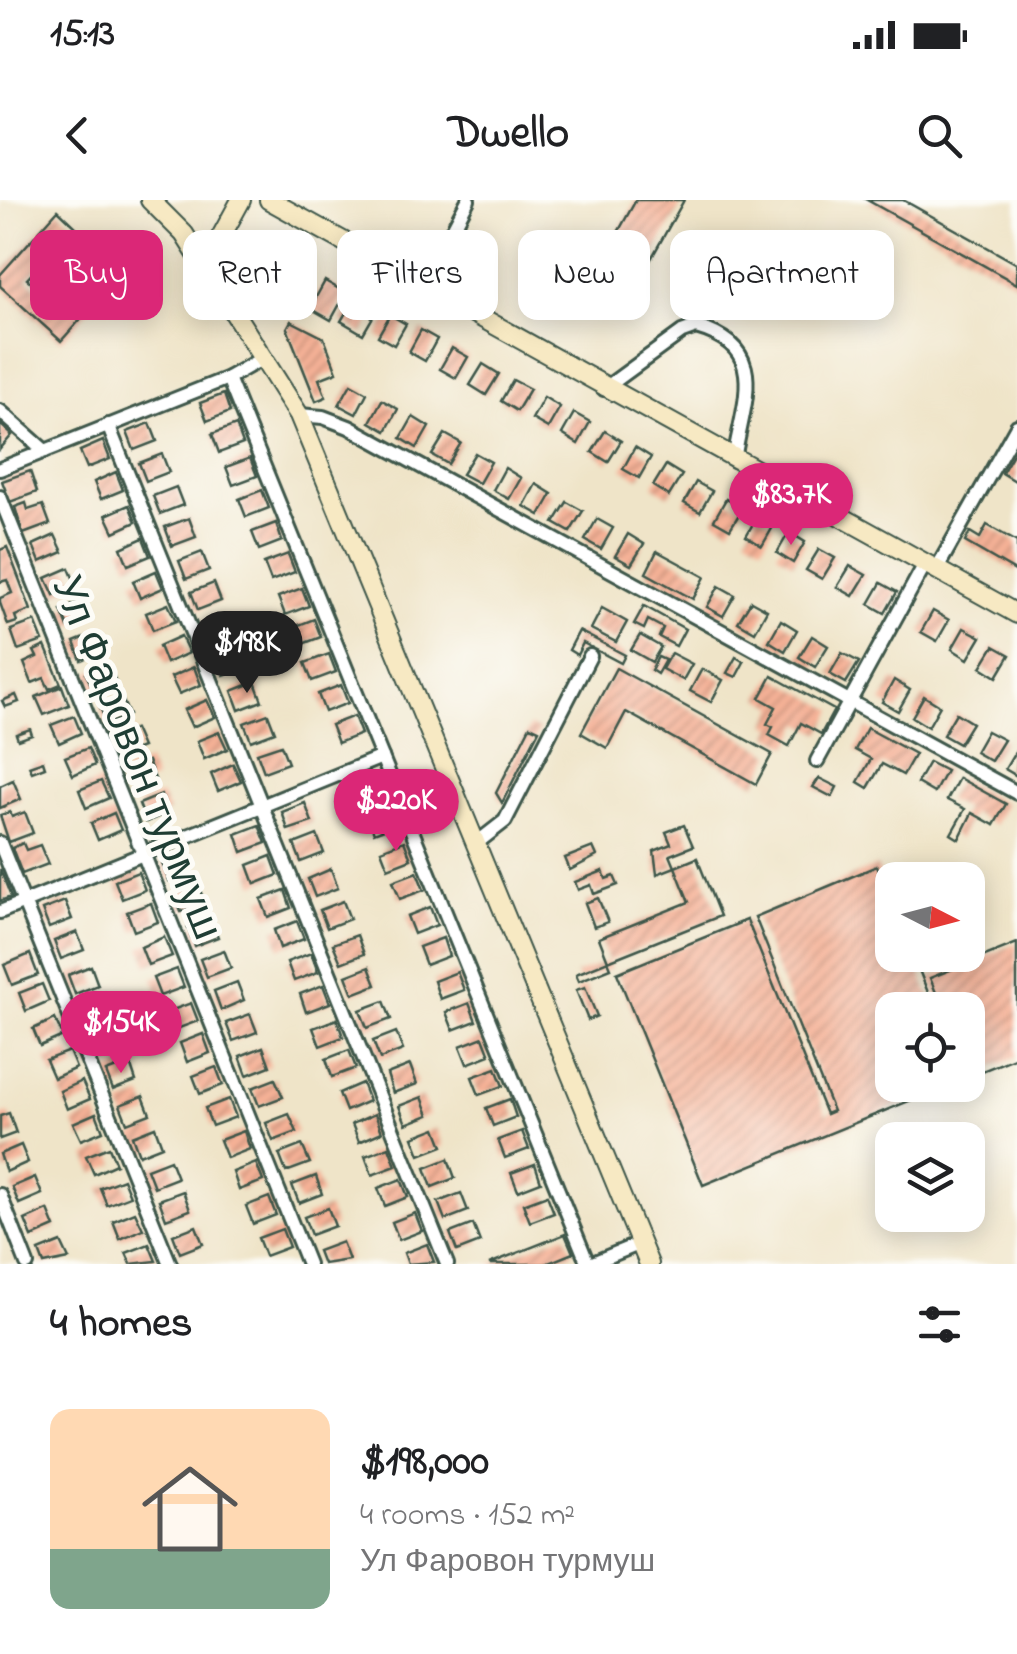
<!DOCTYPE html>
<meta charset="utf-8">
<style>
:root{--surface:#fff;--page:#f2f2f2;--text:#202124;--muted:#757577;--accent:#db2777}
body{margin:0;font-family:"Indie Flower",sans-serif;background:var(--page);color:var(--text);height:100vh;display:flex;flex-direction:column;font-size:38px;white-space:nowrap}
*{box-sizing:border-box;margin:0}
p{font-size:32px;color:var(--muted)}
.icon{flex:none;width:55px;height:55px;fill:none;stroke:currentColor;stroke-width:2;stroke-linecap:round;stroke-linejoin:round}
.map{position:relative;height:1064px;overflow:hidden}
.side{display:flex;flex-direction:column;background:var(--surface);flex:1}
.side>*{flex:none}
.banner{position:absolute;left:30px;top:30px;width:958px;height:90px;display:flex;gap:20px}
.needle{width:65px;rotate:96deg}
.fabs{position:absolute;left:875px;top:662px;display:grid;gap:20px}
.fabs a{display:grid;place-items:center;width:110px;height:110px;border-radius:20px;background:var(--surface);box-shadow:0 5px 25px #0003;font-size:50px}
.price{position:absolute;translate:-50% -85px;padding:0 22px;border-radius:35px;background:var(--accent);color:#fff;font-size:32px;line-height:65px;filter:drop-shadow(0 2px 5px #0008)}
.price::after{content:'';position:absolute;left:50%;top:60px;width:30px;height:22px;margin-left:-15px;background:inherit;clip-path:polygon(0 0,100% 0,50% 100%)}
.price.active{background:#222;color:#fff}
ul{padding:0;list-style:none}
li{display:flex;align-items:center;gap:30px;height:250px;padding:0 50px}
li span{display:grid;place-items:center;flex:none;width:280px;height:200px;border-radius:20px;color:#555}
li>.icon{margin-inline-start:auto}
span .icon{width:120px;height:120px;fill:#fffc;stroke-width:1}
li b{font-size:42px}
h2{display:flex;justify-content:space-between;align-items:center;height:120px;padding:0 50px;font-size:42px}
.tag{padding:0 35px;border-radius:20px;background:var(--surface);box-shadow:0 5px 25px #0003;font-size:35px;line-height:90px}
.tag.active{background:var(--accent);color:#fff}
.status{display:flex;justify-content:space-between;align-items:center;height:70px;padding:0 50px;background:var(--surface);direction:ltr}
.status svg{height:28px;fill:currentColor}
header{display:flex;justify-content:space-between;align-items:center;height:130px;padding:0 50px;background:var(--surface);font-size:45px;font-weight:700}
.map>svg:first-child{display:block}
.building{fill:url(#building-hatch);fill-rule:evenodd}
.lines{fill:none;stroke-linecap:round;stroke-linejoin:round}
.street-casing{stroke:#3e564a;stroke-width:18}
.secondary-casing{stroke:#3e564a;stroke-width:22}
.street{stroke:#fff;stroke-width:12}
.secondary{stroke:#f7e9c3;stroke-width:18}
.labels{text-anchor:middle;stroke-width:10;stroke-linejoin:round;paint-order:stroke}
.street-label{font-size:42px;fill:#1f3d34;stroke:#fdfcf7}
</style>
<div class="status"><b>15:13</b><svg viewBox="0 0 49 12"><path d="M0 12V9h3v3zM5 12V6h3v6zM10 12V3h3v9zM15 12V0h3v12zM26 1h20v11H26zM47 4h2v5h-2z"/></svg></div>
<header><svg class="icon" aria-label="back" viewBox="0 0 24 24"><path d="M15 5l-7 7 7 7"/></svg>Dwello<svg class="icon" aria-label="search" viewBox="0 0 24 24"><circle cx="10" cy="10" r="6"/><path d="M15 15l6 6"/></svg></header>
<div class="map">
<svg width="1017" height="1064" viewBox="0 0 1017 1064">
<defs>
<pattern id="building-hatch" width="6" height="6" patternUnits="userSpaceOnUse" patternTransform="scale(2.5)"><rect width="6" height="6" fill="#f5b196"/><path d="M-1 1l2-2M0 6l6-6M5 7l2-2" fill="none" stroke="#c6917b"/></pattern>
</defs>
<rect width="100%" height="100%" fill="#fdfcf7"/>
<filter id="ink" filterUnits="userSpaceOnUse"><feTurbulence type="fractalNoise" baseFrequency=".01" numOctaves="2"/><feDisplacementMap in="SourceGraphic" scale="20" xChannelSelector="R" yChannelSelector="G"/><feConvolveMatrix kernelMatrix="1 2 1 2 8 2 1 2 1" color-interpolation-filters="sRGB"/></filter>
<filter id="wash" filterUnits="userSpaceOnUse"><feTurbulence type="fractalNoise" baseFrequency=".0048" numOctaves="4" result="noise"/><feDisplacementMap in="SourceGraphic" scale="40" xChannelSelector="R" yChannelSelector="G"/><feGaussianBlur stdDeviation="2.25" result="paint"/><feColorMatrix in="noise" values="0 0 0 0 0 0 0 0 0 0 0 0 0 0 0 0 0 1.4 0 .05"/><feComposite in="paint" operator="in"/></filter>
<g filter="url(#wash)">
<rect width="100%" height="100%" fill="#efe4c8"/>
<g id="blocks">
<!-- building -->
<g class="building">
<path d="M636,0H684L633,91L597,70Z"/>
<path d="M867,0H903L1017,64V84Z"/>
<path d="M58,10L76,27L69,34L136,90L122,105L106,91L61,141L0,86V75ZM42,63L74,92L60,108L27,79Z"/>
<path d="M281,54L306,67L282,111L258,98Z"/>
<path d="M325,81L346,93L331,120L310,108Z"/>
<path d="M355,97L377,110L363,134L341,121Z"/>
<path d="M390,115L406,124L394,145L378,136Z"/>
<path d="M291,121L324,138L337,172L319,179L326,197L316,201L287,128Z"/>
<path d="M421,130L437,139L425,161L409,152Z"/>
<path d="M452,148L468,157L456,178L440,169Z"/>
<path d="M483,164L499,174L486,195L470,185Z"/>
<path d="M513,180L530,189L517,211L501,201Z"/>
<path d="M351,184L367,193L356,214L339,205Z"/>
<path d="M224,194L230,212L207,221L200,203Z"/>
<path d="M544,197L560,207L548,228L532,219Z"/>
<path d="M382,200L398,209L386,231L370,222Z"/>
<path d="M574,213L590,222L578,244L562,234Z"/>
<path d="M413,217L429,227L417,248L401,238Z"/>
<path d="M150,223L157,241L134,250L127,232Z"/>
<path d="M0,224L12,235L0,249Z"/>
<path d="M236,225L243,244L219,253L212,234Z"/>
<path d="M605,231L621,241L608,262L592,252Z"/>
<path d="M445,234L461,243L448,264L432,255Z"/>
<path d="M103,241L110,259L87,268L80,251Z"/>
<path d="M635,247L651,257L639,278L623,269Z"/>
<path d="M1017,247V282L1002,273Z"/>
<path d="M475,253L491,262L479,283L462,274Z"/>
<path d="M162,254L169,272L146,281L139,263Z"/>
<path d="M250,258L257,276L233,285L226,267Z"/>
<path d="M666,265L682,275L669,296L653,286Z"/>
<path d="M505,268L521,278L509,299L493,290Z"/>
<path d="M30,271L37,292L10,302L2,281Z"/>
<path d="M116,272L123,290L101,299L94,282Z"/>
<path d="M696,282L712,291L700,312L684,303Z"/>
<path d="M536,284L552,294L540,315L524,306Z"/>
<path d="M176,287L183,305L160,314L153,296Z"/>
<path d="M262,290L269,308L246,317L239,299Z"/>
<path d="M726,299L743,308L730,329L714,320Z"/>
<path d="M567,302L583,311L570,332L554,323Z"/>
<path d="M26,303L28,310L43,305L50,324L23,334L15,307Z"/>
<path d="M129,305L136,322L114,332L106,315Z"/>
<path d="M758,315L774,325L762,346L746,336Z"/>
<path d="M189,318L196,337L172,346L165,327Z"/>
<path d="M597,319L613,328L601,349L585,340Z"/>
<path d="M276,323L282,341L259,350L252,332Z"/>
<path d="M987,325L1017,342V372L965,342L970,332L980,338Z"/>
<path d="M789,332L805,342L793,363L777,353Z"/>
<path d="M628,334L644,344L631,365L615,356Z"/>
<path d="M55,335L63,352L40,362L33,345Z"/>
<path d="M143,338L150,356L128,365L121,348Z"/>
<path d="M7,347L31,410L15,416L17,422L8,425L0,403V398L12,393L7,380L0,382V350Z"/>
<path d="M819,349L835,358L822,379L806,370Z"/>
<path d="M657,351L705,377L693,399L646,373Z"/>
<path d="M202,352L209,370L186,379L179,361Z"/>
<path d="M288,354L295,372L271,381L264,363Z"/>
<path d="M850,366L866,375L853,396L837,387Z"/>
<path d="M69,368L76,385L54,395L46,378Z"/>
<path d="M156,371L163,388L140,398L133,381Z"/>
<path d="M214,383L221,401L198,410L191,392Z"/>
<path d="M881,383L897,392L885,413L869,404Z"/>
<path d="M719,386L735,395L723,416L707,407Z"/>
<path d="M302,388L309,406L285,415L278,397Z"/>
<path d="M83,400L90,417L68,427L61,410Z"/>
<path d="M751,401L767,410L755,432L738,422Z"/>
<path d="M168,404L176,421L153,430L146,413Z"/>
<path d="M644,406L685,429L676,446L659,437L663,428L648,420L644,429L634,424Z"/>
<path d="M602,408L627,422L616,442L591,429Z"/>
<path d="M933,411L949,420L937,441L921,432Z"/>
<path d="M228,417L235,435L212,444L205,426Z"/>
<path d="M314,419L321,437L297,446L291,428Z"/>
<path d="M781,420L797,430L785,451L769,441Z"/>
<path d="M35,421L43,441L18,450L11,430Z"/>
<path d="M964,428L981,437L968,459L952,449Z"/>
<path d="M579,431L625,455L621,463L583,443L577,455L569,450Z"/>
<path d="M96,433L104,450L81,460L74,442Z"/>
<path d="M640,435L661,447L652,462L631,450Z"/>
<path d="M181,436L189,453L166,463L159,446Z"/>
<path d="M812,436L828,446L815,467L799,457Z"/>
<path d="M45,446L61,484L49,489L44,478L32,483L24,463L37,457L34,451Z"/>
<path d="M994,446L1010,455L997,477L981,467Z"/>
<path d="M241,448L248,466L224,475L217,457Z"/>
<path d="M671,453L692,464L683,480L662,469Z"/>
<path d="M842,453L859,462L846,483L830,474Z"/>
<path d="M329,454L336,472L312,481L305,463Z"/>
<path d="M658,457L665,460L657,474L651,470Z"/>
<path d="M736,457L744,462L736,477L727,473Z"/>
<path d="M109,464L116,482L94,491L86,474Z"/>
<path d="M194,467L201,485L179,494L171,477Z"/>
<path d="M616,468L772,554L756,584L626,512L607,548L581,533Z"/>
<path d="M702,469L723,480L711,502L690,491Z"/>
<path d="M772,476L834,510L821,534L801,523L789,546L769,535L773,527L767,524L776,507L760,498Z"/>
<path d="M894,480L910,490L898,511L882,502Z"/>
<path d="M255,482L262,501L239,510L232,491Z"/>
<path d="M341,485L348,503L325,512L318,494Z"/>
<path d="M62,486L69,505L44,515L36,497Z"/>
<path d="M16,495L19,502L5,507L2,501Z"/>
<path d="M924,496L940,506L928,527L912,517Z"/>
<path d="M122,498L129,515L107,524L100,507Z"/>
<path d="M207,500L215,517L192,527L184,510Z"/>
<path d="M956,513L972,523L959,544L943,535Z"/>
<path d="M268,514L275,532L251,541L244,523Z"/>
<path d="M74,516L81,533L59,543L51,525Z"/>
<path d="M354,516L361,534L338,543L331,525Z"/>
<path d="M530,526L539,530L502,603L496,593Z"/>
<path d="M867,528L915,554L903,575L882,564L868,588L858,582L871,559L855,550Z"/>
<path d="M30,529L32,535L18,540L16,534Z"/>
<path d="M134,529L142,547L119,556L112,539Z"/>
<path d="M987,531L1004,540L991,561L975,552Z"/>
<path d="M219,532L227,549L204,559L197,541Z"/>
<path d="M281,545L288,563L264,572L257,553Z"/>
<path d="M88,548L95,565L73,575L65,557Z"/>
<path d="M1017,549V576L1005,569Z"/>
<path d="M43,561L45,567L32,572L29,566Z"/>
<path d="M148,561L155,579L133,588L125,571Z"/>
<path d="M929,562L946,571L934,593L917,583Z"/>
<path d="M233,564L241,581L218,591L211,574Z"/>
<path d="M378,574L385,593L362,602L355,583Z"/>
<path d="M819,578L837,587L832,597L813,587Z"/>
<path d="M959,578L1006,604L994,625L972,613L959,639L951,634L965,609L947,600Z"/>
<path d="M13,580L21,599L0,608V586Z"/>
<path d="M101,581L109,598L86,608L79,590Z"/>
<path d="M161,595L169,612L146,622L139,604Z"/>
<path d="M305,603L312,622L288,630L282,612Z"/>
<path d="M391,606L398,624L374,633L367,615Z"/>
<path d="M10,612L12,617L25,612L33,633L9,642L0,615Z"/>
<path d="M114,613L121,630L98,640L91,623Z"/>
<path d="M259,625L266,643L242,652L236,634Z"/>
<path d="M684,625L693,646L670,655L675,667L657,674L654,651L671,644L666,632Z"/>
<path d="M317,635L324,653L301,662L294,644Z"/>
<path d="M404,641L411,659L388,668L381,650Z"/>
<path d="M23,643L26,650L40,645L48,664L22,674L12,648Z"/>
<path d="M593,647L597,656L570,670L565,658Z"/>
<path d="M186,654L192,672L169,681L162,663Z"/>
<path d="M271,656L278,675L255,684L248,665Z"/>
<path d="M697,658L720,716L608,761L599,738L689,702L675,667Z"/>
<path d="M877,666L892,704V755H913L935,810H892V885H948L703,985L617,773L747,720L826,914L833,911L755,717Z"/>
<path d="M0,669L11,697L0,701Z"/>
<path d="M331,669L338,688L315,697L308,679Z"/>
<path d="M603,671L606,679L614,676L618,685L594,694L591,685L578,690L575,682Z"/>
<path d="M138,672L145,690L122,699L115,681Z"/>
<path d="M417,672L424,690L400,699L393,681Z"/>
<path d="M198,685L205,703L181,712L174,694Z"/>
<path d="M285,690L291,708L268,717L261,699Z"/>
<path d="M598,698L608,722L594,727L585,703Z"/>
<path d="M65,701L72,719L49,728L42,710Z"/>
<path d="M343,701L350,719L327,728L320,710Z"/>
<path d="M151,703L158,722L134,731L127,712Z"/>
<path d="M430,707L437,725L414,734L407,716Z"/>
<path d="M211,719L218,737L195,746L188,728Z"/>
<path d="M297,721L304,739L280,748L274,730Z"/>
<path d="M77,732L84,750L61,759L54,741Z"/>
<path d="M357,735L364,754L341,763L333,744Z"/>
<path d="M164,737L172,756L148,765L141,747Z"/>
<path d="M443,738L449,756L426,765L419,747Z"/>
<path d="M1017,743V857L970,876L968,810H943L930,778Z"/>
<path d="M224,750L231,768L207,777L200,759Z"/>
<path d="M311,753L318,772L294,781L287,762Z"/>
<path d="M30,754L38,775L12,785L4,765Z"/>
<path d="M608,761L611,768L579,781L576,774Z"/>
<path d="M91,766L98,785L75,794L68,775Z"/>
<path d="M369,767L376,785L353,794L346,776Z"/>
<path d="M177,769L184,787L160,796L153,778Z"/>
<path d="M457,772L464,790L440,799L434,781Z"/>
<path d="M237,782L244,800L221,810L214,791Z"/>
<path d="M42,784L49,801L26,811L19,793Z"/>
<path d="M323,785L330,803L306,812L300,794Z"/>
<path d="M585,787L597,816L588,820L576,790Z"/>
<path d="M104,798L110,816L87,825L80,807Z"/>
<path d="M384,801L391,819L367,828L360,810Z"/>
<path d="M191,803L198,821L174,830L167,812Z"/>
<path d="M469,803L476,821L453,830L446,812Z"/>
<path d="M250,814L257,832L233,841L226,823Z"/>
<path d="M55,819L63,836L40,846L33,829Z"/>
<path d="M337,819L343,837L320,846L313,828Z"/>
<path d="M117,832L124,850L101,859L94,841Z"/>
<path d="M396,832L403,850L380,859L373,841Z"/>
<path d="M203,834L210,853L187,862L180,843Z"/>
<path d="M483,837L490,855L467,864L460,846Z"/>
<path d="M263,847L270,866L247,875L240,856Z"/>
<path d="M349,850L356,868L332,877L326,859Z"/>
<path d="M69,851L76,868L54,878L46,860Z"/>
<path d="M130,863L136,881L113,890L106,872Z"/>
<path d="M410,865L417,884L393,893L387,874Z"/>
<path d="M216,867L223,885L200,894L193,876Z"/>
<path d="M496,868L503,886L479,895L472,877Z"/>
<path d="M275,879L283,897L259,906L252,888Z"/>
<path d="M82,881L90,899L67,909L60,891Z"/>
<path d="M362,883L369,901L346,911L339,893Z"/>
<path d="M143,896L150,914L127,923L120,905Z"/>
<path d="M422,897L429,915L406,924L399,906Z"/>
<path d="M229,899L236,917L212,926L205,908Z"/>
<path d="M510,899L516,917L493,926L486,908Z"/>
<path d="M9,913L16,933L0,939V916Z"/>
<path d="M96,913L103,931L81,940L73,923Z"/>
<path d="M289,914L297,932L273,941L266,923Z"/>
<path d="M375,914L382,932L359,942L352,924Z"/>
<path d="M155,927L162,946L139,955L132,936Z"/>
<path d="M436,928L443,946L420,955L413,937Z"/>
<path d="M244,931L250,949L227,958L220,940Z"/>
<path d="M522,931L529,949L505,958L498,940Z"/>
<path d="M21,945L28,962L6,972L0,954Z"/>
<path d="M302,945L310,963L286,972L279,954Z"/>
<path d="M109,947L116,964L94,974L86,956Z"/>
<path d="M389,947L396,966L372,975L365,956Z"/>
<path d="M448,959L455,978L432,987L425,968Z"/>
<path d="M170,960L177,978L154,987L147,969Z"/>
<path d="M256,963L263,981L239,990L233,972Z"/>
<path d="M535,964L541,982L518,991L511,973Z"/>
<path d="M316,976L322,994L299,1003L292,985Z"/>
<path d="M35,977L42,994L19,1004L12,987Z"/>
<path d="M123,979L130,996L107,1005L100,988Z"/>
<path d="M401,979L408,997L385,1006L378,988Z"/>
<path d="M183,991L190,1010L166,1019L159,1000Z"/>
<path d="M461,993L468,1011L445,1020L438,1002Z"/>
<path d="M547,995L554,1013L530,1022L523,1004Z"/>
<path d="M269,997L276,1015L253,1024L246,1006Z"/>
<path d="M328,1008L335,1026L311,1035L304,1017Z"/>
<path d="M48,1010L55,1027L32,1037L25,1020Z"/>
<path d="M135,1012L143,1029L120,1039L113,1021Z"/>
<path d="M415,1013L422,1031L399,1040L392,1022Z"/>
<path d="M473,1024L480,1042L457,1051L450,1033Z"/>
<path d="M196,1026L203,1044L180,1053L173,1035Z"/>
<path d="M282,1029L289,1047L265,1056L258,1038Z"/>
<path d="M565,1034L573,1053L546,1064H489Z"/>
<path d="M61,1042L69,1059L44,1064L39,1051Z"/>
<path d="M342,1042L349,1060L323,1064L318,1051Z"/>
<path d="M149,1044L156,1061L131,1064L126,1053Z"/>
<path d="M427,1044L434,1062L408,1064L404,1053Z"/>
</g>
</g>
</g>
<g filter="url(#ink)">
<use href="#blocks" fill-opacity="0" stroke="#3e564a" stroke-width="2.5"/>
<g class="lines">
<defs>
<g id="street">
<path d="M423,86L468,0"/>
<path d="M228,178L588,1064"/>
<path d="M604,189L682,132L696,127C771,148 743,201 734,260"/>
<path d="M0,211L45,251"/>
<path d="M299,215L323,217L349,227L1017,593"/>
<path d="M108,225L447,1064"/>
<path d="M0,269L228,178L263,158"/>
<path d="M0,297L308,1064"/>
<path d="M936,370L1017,226"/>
<path d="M817,561L925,364"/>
<path d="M478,642L505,621L590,456"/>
<path d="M0,643L170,1064"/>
<path d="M0,712L382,557"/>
<path d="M0,995L27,1064"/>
<path d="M590,1064L641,1043"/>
</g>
<g id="secondary">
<path d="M150,0L184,34L299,215L649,1064"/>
<path d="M269,0L1017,414"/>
<path d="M219,82L217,44L241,0"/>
</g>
</defs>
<!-- street casing -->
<use href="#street" class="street-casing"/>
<!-- secondary casing -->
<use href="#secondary" class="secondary-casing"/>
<!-- street -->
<use href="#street" class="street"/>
<!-- secondary -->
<use href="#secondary" class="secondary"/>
</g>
</g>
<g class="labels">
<!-- street labels -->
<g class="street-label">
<text transform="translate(139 557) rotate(68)" y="15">Ул Фаровон турмуш</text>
</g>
</g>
</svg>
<div class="fabs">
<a><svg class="needle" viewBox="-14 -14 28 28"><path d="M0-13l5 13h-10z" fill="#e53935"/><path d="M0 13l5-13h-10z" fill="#757577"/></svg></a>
<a><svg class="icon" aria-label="locate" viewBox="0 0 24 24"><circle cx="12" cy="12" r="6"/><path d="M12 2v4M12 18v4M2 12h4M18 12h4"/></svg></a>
<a><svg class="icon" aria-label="layers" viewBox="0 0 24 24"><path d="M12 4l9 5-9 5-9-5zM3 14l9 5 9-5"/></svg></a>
</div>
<b class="price" style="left:791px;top:348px">$83.7K</b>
<b class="price active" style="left:247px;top:496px">$198K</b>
<b class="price" style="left:396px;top:654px">$220K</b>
<b class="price" style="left:121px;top:876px">$154K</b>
<div class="banner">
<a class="tag active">Buy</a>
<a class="tag">Rent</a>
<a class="tag">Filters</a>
<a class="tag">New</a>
<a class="tag">Apartment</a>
</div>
</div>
<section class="side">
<h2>4 homes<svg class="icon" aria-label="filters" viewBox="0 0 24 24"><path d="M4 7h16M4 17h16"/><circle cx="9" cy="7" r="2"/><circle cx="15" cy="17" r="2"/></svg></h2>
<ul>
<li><span style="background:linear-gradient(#ffd9b3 70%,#7fa58c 0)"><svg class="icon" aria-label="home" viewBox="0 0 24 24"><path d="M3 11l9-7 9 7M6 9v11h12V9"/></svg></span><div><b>$198,000</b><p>4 rooms · 152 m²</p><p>Ул Фаровон турмуш</p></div></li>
</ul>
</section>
